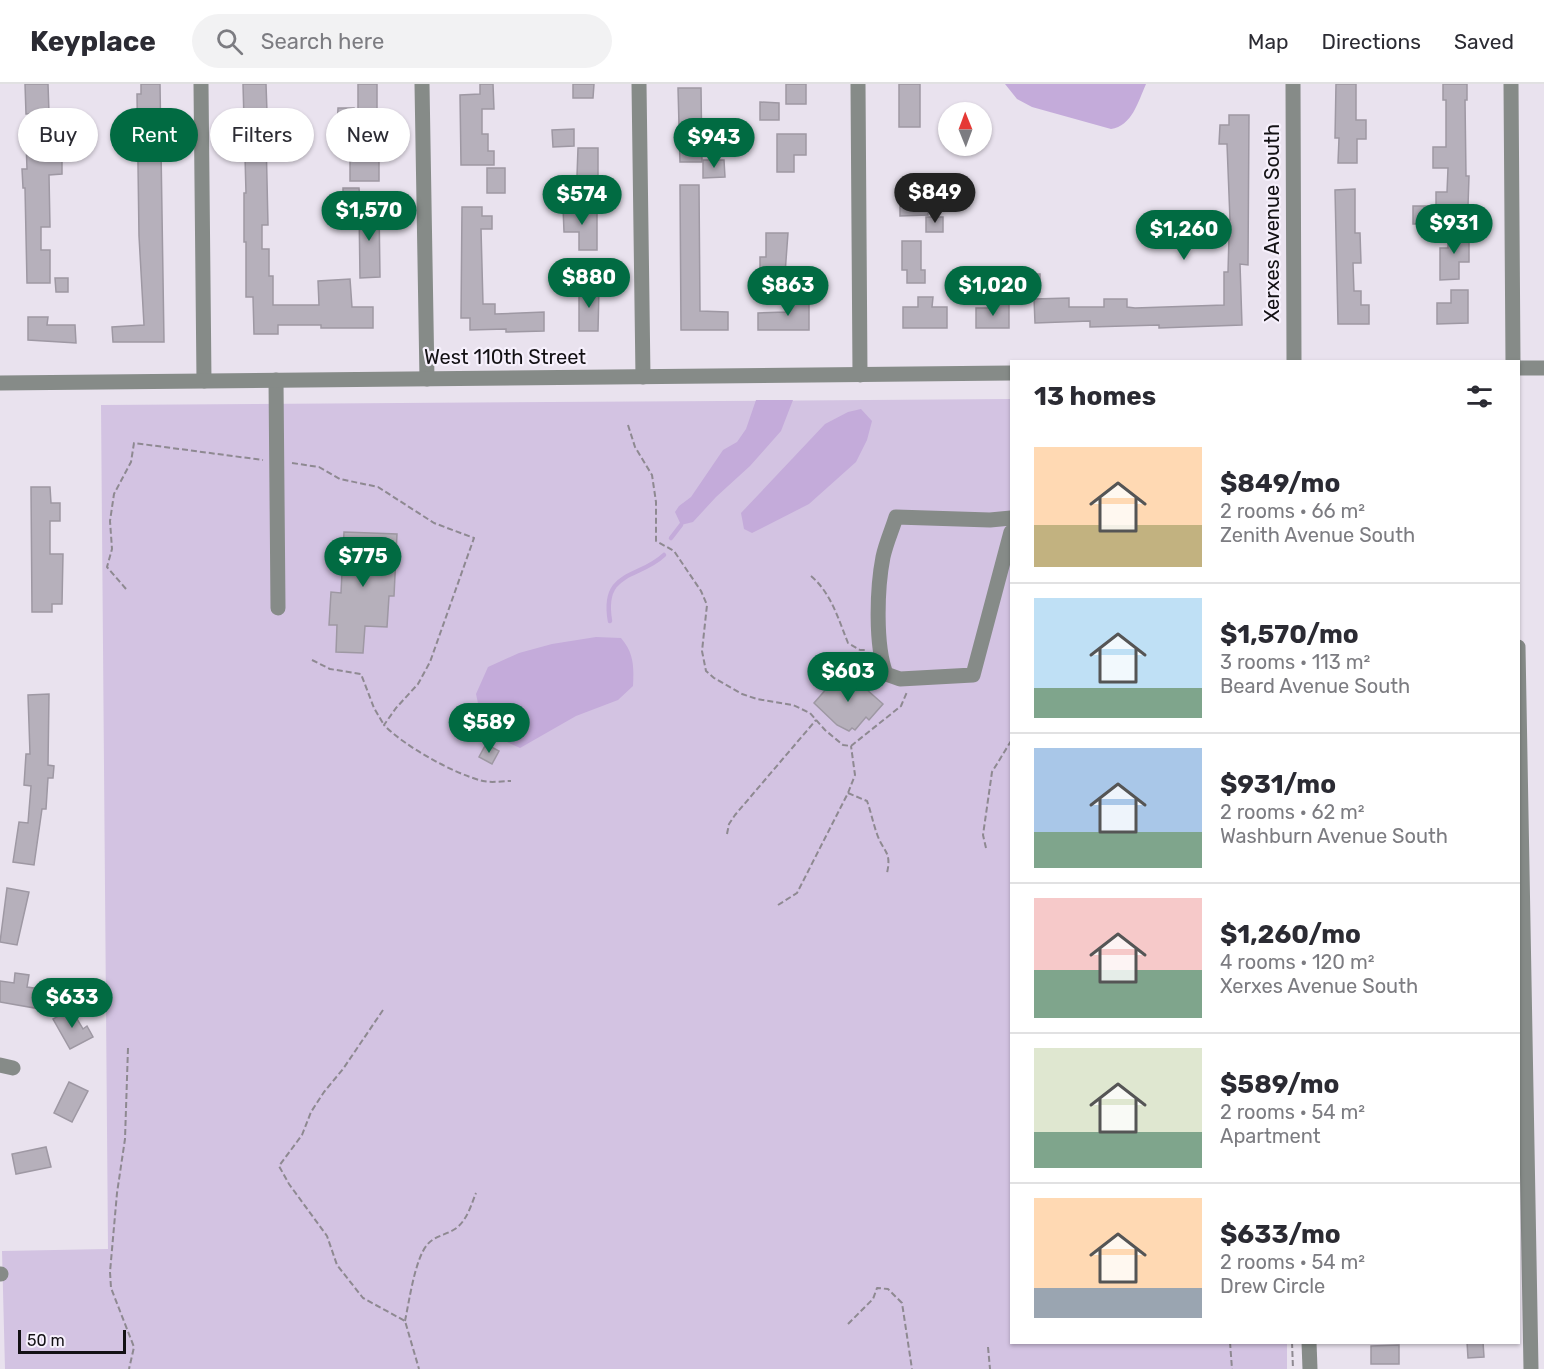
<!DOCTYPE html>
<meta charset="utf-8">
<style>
:root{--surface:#fff;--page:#f2f2f3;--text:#2b2b33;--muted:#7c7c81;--line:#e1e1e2;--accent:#016b42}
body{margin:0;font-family:Rubik,sans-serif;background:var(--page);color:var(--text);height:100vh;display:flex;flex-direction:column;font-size:22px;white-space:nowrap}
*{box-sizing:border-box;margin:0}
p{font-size:20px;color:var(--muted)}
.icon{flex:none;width:33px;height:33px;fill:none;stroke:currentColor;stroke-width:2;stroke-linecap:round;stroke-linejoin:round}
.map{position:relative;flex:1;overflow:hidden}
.sheet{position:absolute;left:1010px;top:276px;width:510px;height:984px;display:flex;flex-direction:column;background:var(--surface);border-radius:0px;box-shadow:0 2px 4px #0004}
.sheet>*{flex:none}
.banner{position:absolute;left:18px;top:24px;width:570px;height:54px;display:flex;gap:12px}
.needle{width:39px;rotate:359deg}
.buttons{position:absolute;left:938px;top:18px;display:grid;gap:12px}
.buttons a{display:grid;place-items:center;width:54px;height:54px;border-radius:50%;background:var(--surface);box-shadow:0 2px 4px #0004;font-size:30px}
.scale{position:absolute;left:18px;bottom:15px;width:108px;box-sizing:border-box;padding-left:6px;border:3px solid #131114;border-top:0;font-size:16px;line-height:21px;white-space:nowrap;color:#131114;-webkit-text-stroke:4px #f6f0fc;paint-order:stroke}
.price{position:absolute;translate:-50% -51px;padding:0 14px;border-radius:21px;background:var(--accent);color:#fff;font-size:20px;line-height:39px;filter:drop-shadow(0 2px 3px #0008)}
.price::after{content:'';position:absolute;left:50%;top:36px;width:18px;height:14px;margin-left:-9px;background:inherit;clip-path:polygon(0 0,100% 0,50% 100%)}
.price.on{background:#222;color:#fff}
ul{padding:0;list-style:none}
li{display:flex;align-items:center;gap:18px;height:150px;padding:0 24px}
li+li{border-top:2px solid var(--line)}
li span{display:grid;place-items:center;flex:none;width:168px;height:120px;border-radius:0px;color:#555}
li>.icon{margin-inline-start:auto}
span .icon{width:72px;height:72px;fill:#fffc;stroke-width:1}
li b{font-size:26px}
h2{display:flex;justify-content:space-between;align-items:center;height:72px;padding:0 24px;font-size:26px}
.chip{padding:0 21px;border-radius:27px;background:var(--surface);box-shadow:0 2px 4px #0004;font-size:21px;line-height:54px}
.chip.on{background:var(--accent);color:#fff}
header{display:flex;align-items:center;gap:36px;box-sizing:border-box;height:84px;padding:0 30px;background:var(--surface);border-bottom:2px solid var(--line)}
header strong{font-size:28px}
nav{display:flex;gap:33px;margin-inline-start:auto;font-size:21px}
.search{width:420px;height:54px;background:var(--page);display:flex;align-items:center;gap:15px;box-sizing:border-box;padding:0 21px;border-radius:33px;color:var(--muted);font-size:22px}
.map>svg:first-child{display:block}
.green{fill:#d3c3e2}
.water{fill:#c4abda}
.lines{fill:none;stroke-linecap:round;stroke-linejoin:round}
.stream{stroke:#c4abda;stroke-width:4.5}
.building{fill:#b6b0bb;stroke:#9e98a3;stroke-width:1.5}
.path{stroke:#8e8991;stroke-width:2;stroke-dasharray:6 3;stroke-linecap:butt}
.minor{stroke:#868b88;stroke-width:15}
.labels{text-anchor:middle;stroke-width:4.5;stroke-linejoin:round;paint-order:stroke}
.street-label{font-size:20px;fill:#131114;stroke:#f6f0fc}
</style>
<header>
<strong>Keyplace</strong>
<div class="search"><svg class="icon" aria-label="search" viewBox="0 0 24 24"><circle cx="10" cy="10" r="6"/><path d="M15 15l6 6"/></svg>Search here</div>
<nav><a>Map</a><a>Directions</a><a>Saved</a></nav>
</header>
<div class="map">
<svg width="1544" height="1285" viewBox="0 0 1544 1285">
<rect width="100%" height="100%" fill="#e9e2ee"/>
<!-- green -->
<path class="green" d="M1011,315V1258L1287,1259V1285H5L2,1167L108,1165L101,321Z"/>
<!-- water -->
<g class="water">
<path d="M1005,0H1146C1138,18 1132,42 1111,45L1032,23L1017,15Z"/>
<path d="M756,316H793L781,347L750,382L716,413L693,438L681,441L675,428L679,422L691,413L723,366L737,358L746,345Z"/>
<path d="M861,325L872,337L867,356L856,378L809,420L752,449L744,445L741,429L825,340L848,328Z"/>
<path d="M596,553L621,554C634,569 634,583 633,602L618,616L576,632L520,664L496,653L482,638L476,610L488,583L519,569L552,560Z"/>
</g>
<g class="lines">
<!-- stream -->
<g class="stream">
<path d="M671,454L681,441"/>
<path d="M610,537C601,486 639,495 664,471"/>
</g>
</g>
<!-- building -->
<g class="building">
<path d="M25,0H48L49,29L26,30Z"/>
<path d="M141,0H160L164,258H113L112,243L144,241L139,152L137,10H141Z"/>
<path d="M243,0H266L267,28H263V52H266L268,141H262V165H269V192H273V221H319L318,197L350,195L352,223H373V244H321V241H278V250H254L253,213H246V158H244V109H246Z"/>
<rect x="358" y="0" width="19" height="27"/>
<path d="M480,0H493L494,25H482V50H488V67H494V81H461L460,11L480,10Z"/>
<path d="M573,0H594L593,14H573Z"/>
<rect x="786" y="0" width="20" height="20"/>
<rect x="899" y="0" width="21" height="43"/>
<path d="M1336,0H1356V36H1366V55H1357V79H1338L1339,54H1335Z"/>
<path d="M1443,0H1467V16H1465L1466,92H1469L1468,122L1436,121V108H1447L1448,84H1433V63H1446V16H1443Z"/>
<path d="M678,4H701L702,78H680Z"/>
<path d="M760,18L779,19V36H760Z"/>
<path d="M338,24H354V49H363V67H379V97H350V69H336Z"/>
<rect x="52" y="29" width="15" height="14"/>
<path d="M1229,31H1249L1248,181L1240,180L1242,241L1159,244V241L1090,243V237L1035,239L1034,215L1069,214V223H1104V215H1127V223L1135,224L1224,221V188H1228L1229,152L1218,151V135L1230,136L1227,60H1219L1220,41H1229Z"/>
<path d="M574,45V62L553,63L552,46Z"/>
<path d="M777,50H806V71H794V88H777Z"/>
<path d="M26,57H48L49,74H62V90L49,91L50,143H41V166H50V199H27L25,104H23L22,85H27Z"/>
<path d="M578,64H598V93L577,92Z"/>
<path d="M703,76H724L725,93L703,94Z"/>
<rect x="487" y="84" width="18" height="25"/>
<path d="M680,101H699L700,227L728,228V246H681Z"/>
<path d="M343,104H359L360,117H343Z"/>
<path d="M900,105H927L928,131L900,132Z"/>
<path d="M1355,105V149H1360L1361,179H1353L1354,207H1361V221H1369V240H1338L1335,106Z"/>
<rect x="1413" y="122" width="32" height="18"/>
<path d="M359,123H379L380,193L360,194Z"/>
<path d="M462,123H482V132H492V145H481L483,220H495V230L544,228V247L506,248V245L470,246V234H461Z"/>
<path d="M563,123L597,124V166H579V148H564Z"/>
<rect x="926" y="133" width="17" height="15"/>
<path d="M1448,147H1469V178H1459V195L1440,196V164H1448Z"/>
<path d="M766,149H788L785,190H760V173H766Z"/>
<path d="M902,157H921V186H925V199H907V186H902Z"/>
<path d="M1022,190H1040V208L1022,209Z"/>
<path d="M55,194H68V208H56Z"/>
<path d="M579,203L599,204L598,247H579Z"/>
<path d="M1451,206H1468V239L1437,240V219H1451Z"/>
<path d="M786,213H809V246H758V229L786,228Z"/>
<path d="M918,213H933L932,223H947V244H903V223H918Z"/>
<path d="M996,219H1009V244H976V224H996Z"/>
<path d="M28,233H48L47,241H75L76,259L28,256Z"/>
<path d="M31,403H50L51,419H60V437H50V470H63L62,520H52V528H32Z"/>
<path d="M344,448L397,450L394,512H389L387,543L365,542L363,569L336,568L337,541H329L331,508L341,509Z"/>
<path d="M842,587L855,599L857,597L883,620L869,636L866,633L855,646L852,644L849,647L837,641L814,619Z"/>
<path d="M49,610L48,681L54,682L53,694H48L46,725H42L34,781L13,778L19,738L28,739L31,702L24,701L26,670H30L28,611Z"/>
<path d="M486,660L499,667L492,680L479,673Z"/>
<path d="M7,804L29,808L17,861L0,858Z"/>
<path d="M15,889L29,891L27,903L48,906L46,926L0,918V897L14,899Z"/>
<path d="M71,925L83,945L87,942L93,953L70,965L53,935Z"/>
<path d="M69,998L88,1007L72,1038L54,1029Z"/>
<path d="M46,1063L51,1083L16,1090L12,1070Z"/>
<path d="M1467,1258H1483L1484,1273L1468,1274Z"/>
<path d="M1399,1261V1280H1371V1262Z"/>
</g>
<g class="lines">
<!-- path -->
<g class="path">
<path d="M628,341L635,363L652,391L656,418V457L674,467L701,507L707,521L702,567L706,587L714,594L742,610L757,615L793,621L810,629L825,646L843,661L851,662L901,622L907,608"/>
<path d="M292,379L319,383L340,395L378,403L434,439L474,454L430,578L418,600L396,624L384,641C404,662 454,690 483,697C492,699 502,697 511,697"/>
<path d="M811,492C831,509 838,534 848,559L860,566H866"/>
<path d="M126,505L107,483L112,465L110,437L114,410L131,378L134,359L263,376"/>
<path d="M312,576L330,585L361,590L374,624L384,641"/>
<path d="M848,709L867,717C871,728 873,739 877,750C883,768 892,767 887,789"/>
<path d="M727,750L729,740L735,731L816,636"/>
<path d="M986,764L983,751L992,688L1011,657"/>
<path d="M778,821L797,809L848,709L855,691L851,662"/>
<path d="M383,926L343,985L324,1008L311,1028L302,1051L279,1082L289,1100L327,1152L337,1181L363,1214L405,1237L419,1285"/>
<path d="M128,964L125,1055L117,1109L110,1188L111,1204L134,1263L129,1285"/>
<path d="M405,1237C409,1218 415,1175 427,1161C434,1152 446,1151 455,1145C467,1137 471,1121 476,1109"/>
<path d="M848,1240L873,1215L877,1204L888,1205L902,1219L912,1285"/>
<path d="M1230,1258L1232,1285"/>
<path d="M1292,1258L1293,1285"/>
<path d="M988,1263L990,1285"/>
</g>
<!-- minor -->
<g class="minor">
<path d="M201,0L204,297"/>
<path d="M422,0L427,295"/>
<path d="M639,0L643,293"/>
<path d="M858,0L860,291"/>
<path d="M1293,0L1294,278"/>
<path d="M1511,0L1513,278"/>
<path d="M1518,284H1544"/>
<path d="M276,296L278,524"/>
<path d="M0,299L1011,289"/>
<path d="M1011,434L990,436L896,433C892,446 886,459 883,473C877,504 875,561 886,590L900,595L973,591L1011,448"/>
<path d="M1518,563L1531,1285"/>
<path d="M0,981L13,984"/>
<path d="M0,1190H1"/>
<path d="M1309,1258L1310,1285"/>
</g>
</g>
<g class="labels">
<!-- street labels -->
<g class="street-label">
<text transform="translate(1272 139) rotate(-90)" y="7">Xerxes Avenue South</text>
<text x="505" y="280">West 110th Street</text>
</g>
</g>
</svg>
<div class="buttons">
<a><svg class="needle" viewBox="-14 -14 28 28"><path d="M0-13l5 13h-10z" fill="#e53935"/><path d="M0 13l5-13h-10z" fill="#7c7c81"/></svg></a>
</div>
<div class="scale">50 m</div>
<b class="price" style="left:714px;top:85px">$943</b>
<b class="price on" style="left:935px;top:140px">$849</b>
<b class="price" style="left:582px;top:142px">$574</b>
<b class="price" style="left:369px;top:158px">$1,570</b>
<b class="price" style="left:1454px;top:171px">$931</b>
<b class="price" style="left:1184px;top:177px">$1,260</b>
<b class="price" style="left:589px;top:225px">$880</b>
<b class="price" style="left:788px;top:233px">$863</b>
<b class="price" style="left:993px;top:233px">$1,020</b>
<b class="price" style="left:363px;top:504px">$775</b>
<b class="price" style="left:848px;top:619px">$603</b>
<b class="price" style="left:489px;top:670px">$589</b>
<b class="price" style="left:72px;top:945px">$633</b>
<div class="banner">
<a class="chip">Buy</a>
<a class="chip on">Rent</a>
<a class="chip">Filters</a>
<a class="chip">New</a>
</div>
<section class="sheet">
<h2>13 homes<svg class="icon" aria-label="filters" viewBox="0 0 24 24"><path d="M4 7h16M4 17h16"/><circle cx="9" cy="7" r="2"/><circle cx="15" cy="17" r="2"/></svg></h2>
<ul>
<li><span style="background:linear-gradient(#ffd9b3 65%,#c2b280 0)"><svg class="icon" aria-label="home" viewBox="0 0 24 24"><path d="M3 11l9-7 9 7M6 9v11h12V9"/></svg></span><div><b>$849/mo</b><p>2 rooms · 66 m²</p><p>Zenith Avenue South</p></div></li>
<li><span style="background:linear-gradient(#bfe0f5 75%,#7fa58c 0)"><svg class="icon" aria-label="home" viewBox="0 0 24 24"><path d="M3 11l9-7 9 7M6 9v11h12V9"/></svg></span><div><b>$1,570/mo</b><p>3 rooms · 113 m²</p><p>Beard Avenue South</p></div></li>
<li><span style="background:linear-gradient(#a9c7e8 70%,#7fa58c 0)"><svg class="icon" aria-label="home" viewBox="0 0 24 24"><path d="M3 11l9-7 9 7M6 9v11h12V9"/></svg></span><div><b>$931/mo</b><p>2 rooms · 62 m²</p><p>Washburn Avenue South</p></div></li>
<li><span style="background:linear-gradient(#f6c9c9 60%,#7fa58c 0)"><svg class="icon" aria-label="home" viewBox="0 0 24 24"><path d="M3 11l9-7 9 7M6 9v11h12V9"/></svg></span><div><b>$1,260/mo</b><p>4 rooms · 120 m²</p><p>Xerxes Avenue South</p></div></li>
<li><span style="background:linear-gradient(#dfe7d0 70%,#7fa58c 0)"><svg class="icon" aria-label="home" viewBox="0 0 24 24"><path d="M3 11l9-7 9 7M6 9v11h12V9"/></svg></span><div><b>$589/mo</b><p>2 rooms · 54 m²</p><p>Apartment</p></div></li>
<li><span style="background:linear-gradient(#ffd9b3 75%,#9aa5b1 0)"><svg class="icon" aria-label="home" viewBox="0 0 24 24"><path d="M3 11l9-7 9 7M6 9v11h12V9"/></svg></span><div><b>$633/mo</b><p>2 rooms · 54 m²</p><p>Drew Circle</p></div></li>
</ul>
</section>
</div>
